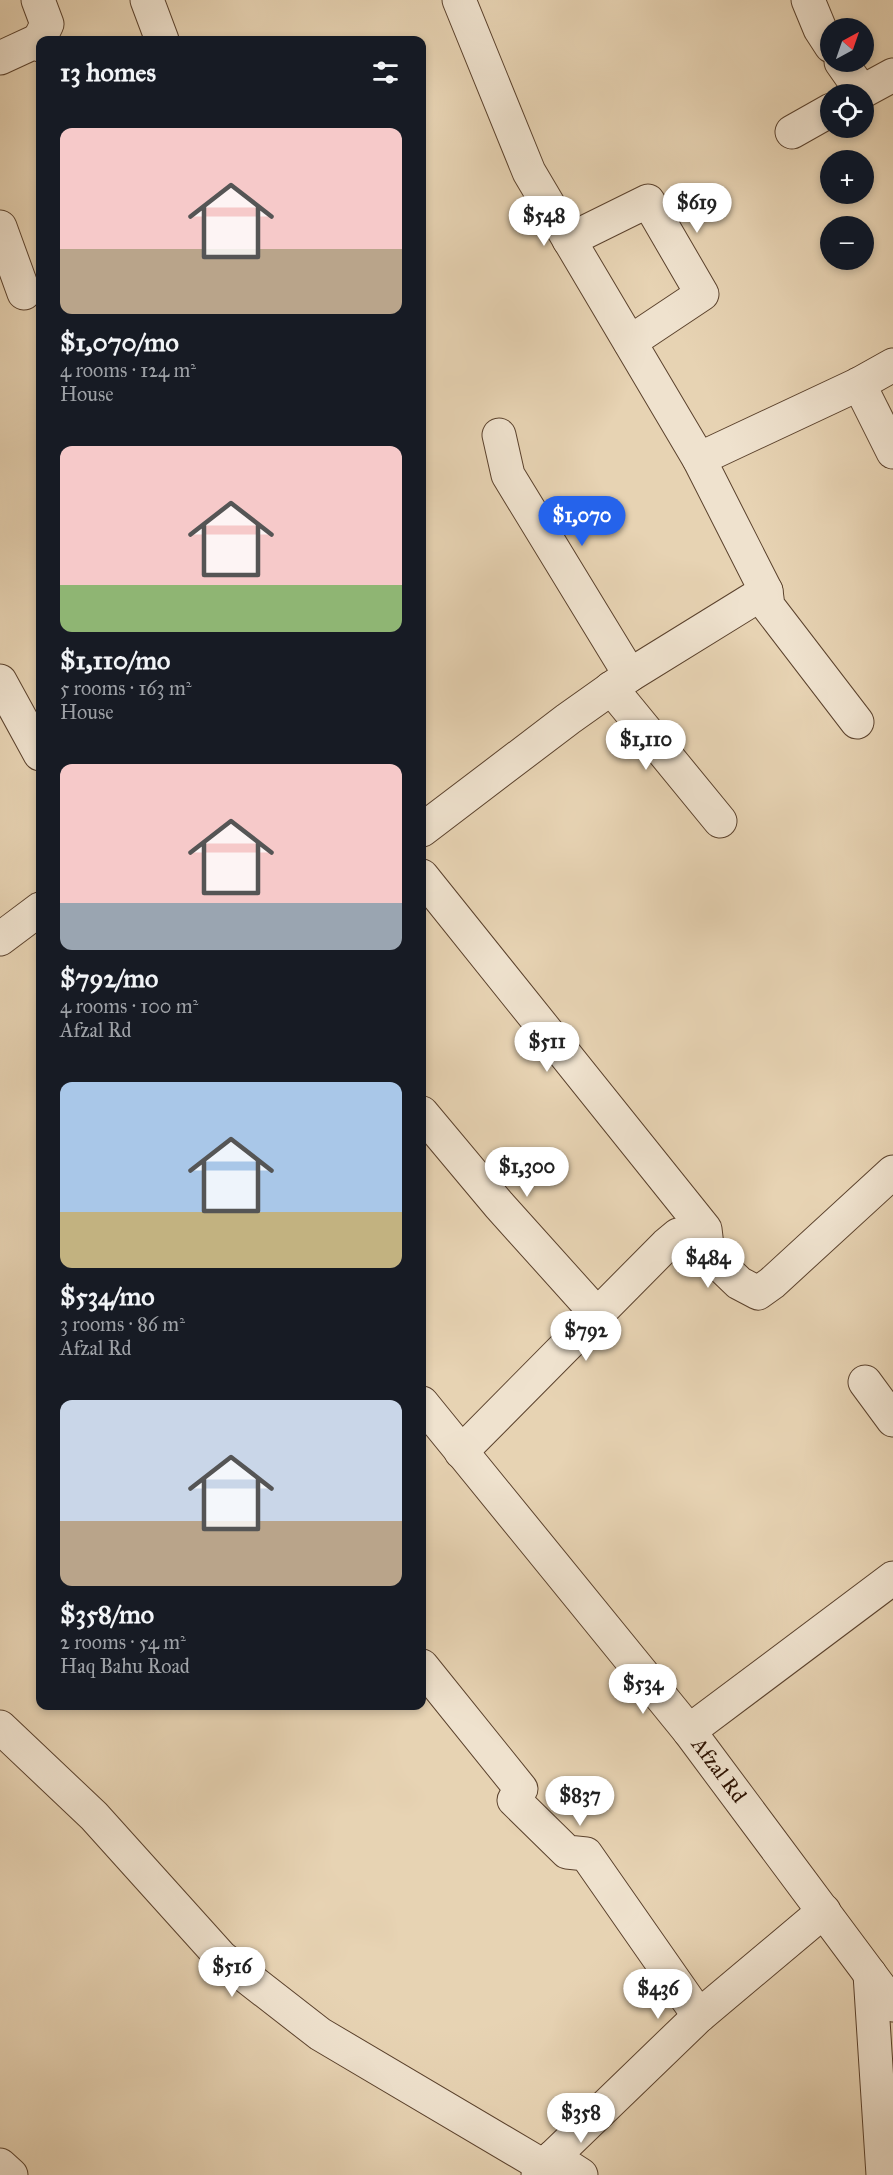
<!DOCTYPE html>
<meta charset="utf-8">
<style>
:root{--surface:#171b24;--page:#20242c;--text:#f1f3f6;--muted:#9ea1a6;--accent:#2563eb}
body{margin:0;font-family:"IM FELL Great Primer",serif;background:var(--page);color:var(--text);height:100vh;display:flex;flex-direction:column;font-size:22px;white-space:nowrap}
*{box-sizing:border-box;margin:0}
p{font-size:20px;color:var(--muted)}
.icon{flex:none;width:33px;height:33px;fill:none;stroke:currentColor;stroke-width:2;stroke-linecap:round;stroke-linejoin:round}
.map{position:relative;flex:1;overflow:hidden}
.sheet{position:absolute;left:36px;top:36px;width:390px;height:1674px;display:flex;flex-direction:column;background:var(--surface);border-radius:12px;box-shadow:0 3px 9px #0003}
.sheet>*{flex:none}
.needle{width:39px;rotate:40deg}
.tools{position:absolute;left:820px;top:18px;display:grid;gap:12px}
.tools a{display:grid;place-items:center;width:54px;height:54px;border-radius:50%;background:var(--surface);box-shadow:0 3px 9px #0003;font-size:30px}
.price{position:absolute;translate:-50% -51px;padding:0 14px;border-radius:21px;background:#fff;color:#222;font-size:20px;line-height:39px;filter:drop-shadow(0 2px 3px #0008)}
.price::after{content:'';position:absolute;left:50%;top:36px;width:18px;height:14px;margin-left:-9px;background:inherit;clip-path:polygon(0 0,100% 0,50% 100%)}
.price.active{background:var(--accent);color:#fff}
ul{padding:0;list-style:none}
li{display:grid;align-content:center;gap:12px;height:318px;padding:0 24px}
li span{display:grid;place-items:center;height:186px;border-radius:12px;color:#555}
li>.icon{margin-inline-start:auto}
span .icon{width:108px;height:108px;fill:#fffc;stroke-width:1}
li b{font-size:26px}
h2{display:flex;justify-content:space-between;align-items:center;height:72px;padding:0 24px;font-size:26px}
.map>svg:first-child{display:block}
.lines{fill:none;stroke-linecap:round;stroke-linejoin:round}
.minor-casing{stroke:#5b422d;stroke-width:35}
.minor{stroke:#efe2ce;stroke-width:33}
.labels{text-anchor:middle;stroke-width:5;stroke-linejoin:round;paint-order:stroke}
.street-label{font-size:21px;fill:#2c1100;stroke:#efe2ce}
</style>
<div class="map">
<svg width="893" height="2175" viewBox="0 0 893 2175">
<rect width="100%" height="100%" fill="#e7d3b3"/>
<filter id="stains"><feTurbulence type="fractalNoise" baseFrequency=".00333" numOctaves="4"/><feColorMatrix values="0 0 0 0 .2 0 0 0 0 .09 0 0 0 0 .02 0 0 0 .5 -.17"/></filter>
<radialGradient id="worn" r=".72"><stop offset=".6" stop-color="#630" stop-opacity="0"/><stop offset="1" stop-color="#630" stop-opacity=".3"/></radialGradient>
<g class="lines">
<defs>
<g id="minor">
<path d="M38,0L47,24L39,40"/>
<path d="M147,0L162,40"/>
<path d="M459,0L529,172L699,459L766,591L768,606L857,722"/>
<path d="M808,0L820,29L831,46"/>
<path d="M0,58L39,40L40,45"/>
<path d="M841,62L862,92"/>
<path d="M858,94L893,75"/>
<path d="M792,132L831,110"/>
<path d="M0,227L24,293"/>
<path d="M569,240L648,201L702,294L630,342"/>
<path d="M859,384L893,452"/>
<path d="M499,435L508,475L630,675"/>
<path d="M699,459L859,384L893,365"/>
<path d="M0,681L40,754"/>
<path d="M611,688L720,821"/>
<path d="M422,830L568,719L630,675L766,591"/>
<path d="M422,876L705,1229L708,1254"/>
<path d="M0,939L40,909"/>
<path d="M422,1113L499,1205L597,1314"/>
<path d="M865,1382L893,1420"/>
<path d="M422,1403L689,1731L893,2005"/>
<path d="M461,1452L666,1245L678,1235L692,1238L739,1283L758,1293L772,1283L893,1172"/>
<path d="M422,1666L521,1789L514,1800L567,1852L586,1854L699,2016"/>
<path d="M0,1727L94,1816L221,1957L320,2034L545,2167"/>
<path d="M689,1731L893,1578"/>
<path d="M870,1974L883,2175"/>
<path d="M553,2157L581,2175"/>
<path d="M0,2165L11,2175"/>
<path d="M538,2175L553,2157L699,2016L824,1911"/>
</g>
</defs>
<!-- minor casing -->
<use href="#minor" class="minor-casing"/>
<!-- minor -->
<use href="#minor" class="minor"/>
</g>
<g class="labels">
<!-- street labels -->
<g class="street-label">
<text transform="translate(719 1770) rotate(53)" y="7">Afzal Rd</text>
</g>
</g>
<rect width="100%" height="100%" filter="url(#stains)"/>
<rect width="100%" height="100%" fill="url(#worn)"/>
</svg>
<div class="tools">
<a><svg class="needle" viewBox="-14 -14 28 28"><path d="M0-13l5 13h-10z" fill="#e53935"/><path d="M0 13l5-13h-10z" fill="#9ea1a6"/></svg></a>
<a><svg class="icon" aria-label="locate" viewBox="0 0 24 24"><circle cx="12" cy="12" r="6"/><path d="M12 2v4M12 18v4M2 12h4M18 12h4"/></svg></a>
<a>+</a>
<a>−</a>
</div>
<b class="price" style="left:697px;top:234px">$619</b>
<b class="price" style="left:544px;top:247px">$548</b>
<b class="price active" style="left:582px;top:547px">$1,070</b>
<b class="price" style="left:646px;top:771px">$1,110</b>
<b class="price" style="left:547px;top:1073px">$511</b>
<b class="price" style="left:527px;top:1198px">$1,300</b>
<b class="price" style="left:708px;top:1289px">$484</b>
<b class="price" style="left:586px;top:1362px">$792</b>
<b class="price" style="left:643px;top:1715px">$534</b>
<b class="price" style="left:580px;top:1827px">$837</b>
<b class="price" style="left:232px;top:1998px">$516</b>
<b class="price" style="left:658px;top:2020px">$436</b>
<b class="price" style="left:581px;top:2144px">$358</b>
<section class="sheet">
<h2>13 homes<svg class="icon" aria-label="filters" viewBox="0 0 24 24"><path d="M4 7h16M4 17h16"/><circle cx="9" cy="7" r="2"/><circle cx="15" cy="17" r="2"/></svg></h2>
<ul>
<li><span style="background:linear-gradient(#f6c9c9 65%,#b9a48a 0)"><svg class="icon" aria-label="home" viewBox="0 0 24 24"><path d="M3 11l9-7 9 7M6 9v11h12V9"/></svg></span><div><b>$1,070/mo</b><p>4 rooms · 124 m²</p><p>House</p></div></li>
<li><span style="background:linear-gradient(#f6c9c9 75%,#8fb573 0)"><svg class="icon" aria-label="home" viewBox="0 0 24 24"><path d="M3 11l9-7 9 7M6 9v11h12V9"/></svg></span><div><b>$1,110/mo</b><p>5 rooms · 163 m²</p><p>House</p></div></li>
<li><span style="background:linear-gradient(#f6c9c9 75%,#9aa5b1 0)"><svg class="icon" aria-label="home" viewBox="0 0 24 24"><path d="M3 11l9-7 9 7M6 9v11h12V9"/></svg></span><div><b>$792/mo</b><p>4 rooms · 100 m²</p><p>Afzal Rd</p></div></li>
<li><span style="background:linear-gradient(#a9c7e8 70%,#c2b280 0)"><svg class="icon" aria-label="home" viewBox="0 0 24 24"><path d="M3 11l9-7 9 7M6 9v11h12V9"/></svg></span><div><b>$534/mo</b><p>3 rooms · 86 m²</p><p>Afzal Rd</p></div></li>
<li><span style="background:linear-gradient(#c9d6e8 65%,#b9a48a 0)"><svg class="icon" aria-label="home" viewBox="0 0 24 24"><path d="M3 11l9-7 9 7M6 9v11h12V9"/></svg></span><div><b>$358/mo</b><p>2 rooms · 54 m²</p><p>Haq Bahu Road</p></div></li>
</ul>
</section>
</div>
